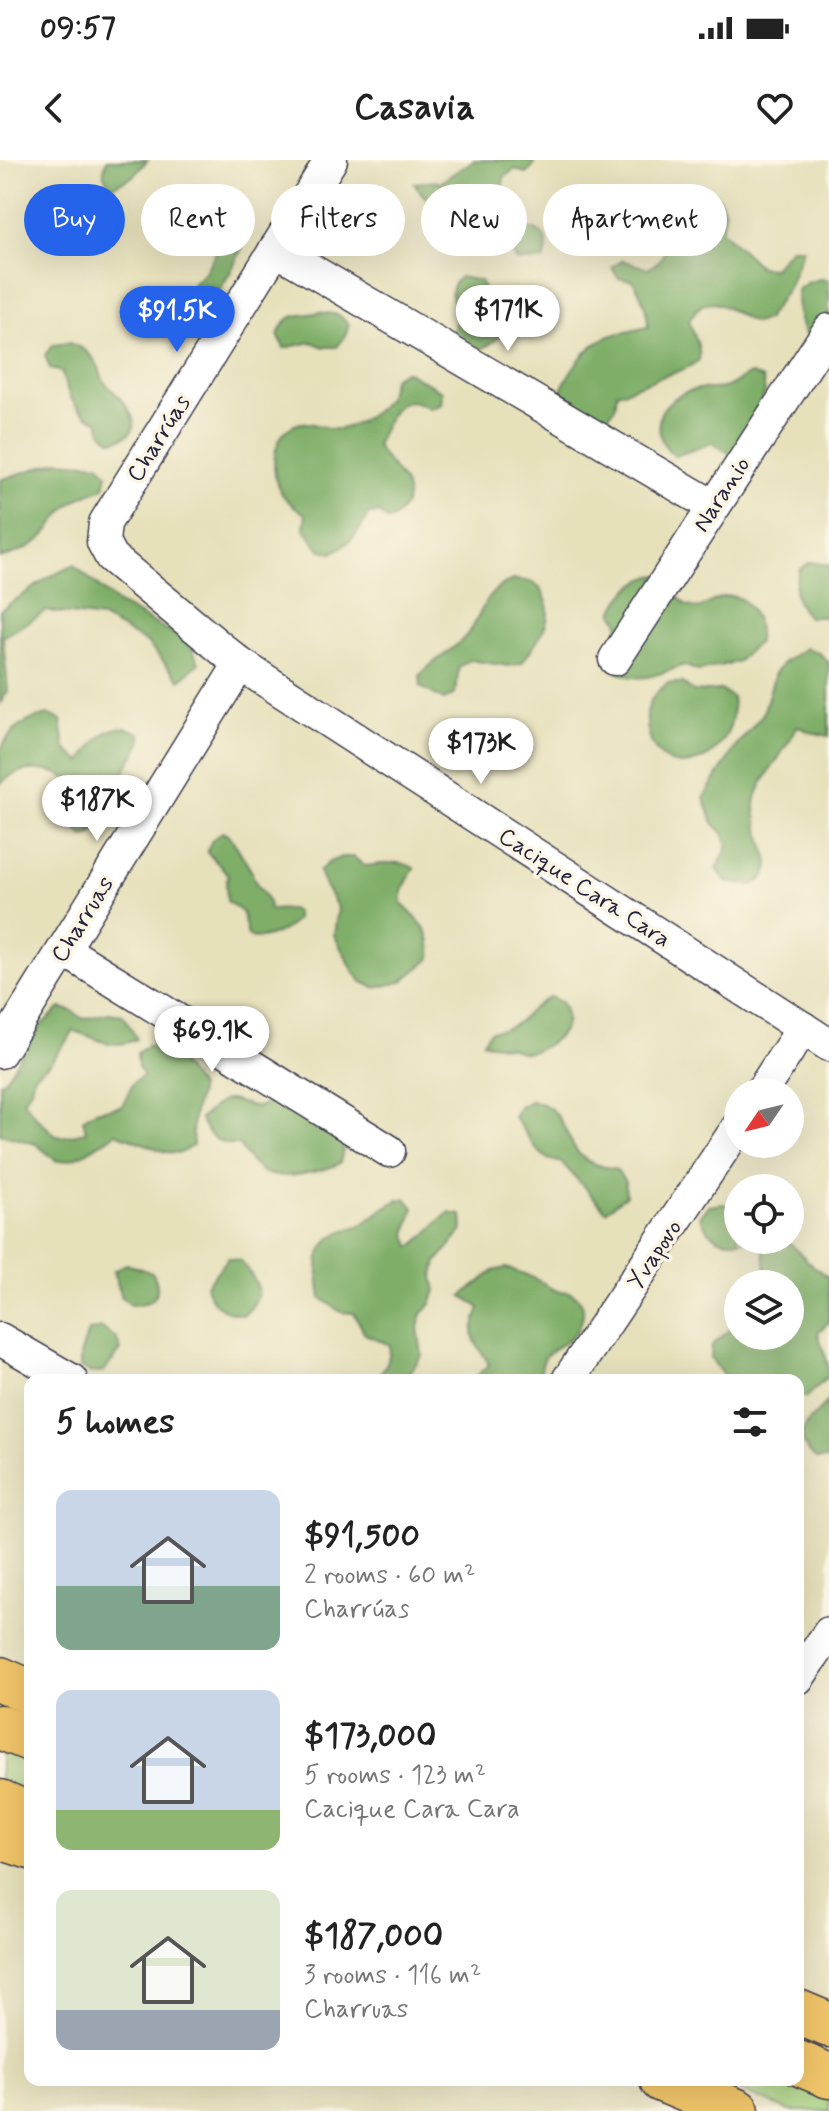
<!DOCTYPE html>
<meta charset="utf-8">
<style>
:root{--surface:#fff;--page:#f6f6f6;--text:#222;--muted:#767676;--accent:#2563eb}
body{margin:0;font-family:Mynerve,sans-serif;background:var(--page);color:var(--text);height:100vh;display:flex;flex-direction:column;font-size:30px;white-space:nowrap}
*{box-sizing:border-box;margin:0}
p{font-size:26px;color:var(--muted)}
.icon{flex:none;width:44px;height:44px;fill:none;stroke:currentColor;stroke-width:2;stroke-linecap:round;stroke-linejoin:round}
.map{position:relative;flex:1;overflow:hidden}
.drawer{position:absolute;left:24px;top:1214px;width:780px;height:712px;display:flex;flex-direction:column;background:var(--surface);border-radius:16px;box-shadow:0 8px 32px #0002}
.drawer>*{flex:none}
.guide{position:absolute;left:24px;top:24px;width:782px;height:72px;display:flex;gap:16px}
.needle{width:52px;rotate:235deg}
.buttons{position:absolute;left:724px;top:918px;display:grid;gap:16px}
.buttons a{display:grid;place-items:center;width:80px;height:80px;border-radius:50%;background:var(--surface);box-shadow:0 8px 32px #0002;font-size:40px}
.price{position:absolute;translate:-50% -68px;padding:0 18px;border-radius:28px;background:#fff;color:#222;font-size:26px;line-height:52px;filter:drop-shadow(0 2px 4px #0008)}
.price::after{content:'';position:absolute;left:50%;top:48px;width:24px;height:18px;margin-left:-12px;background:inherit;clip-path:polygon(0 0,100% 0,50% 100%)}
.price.current{background:var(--accent);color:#fff}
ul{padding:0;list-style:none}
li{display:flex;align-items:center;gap:24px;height:200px;padding:0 32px}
li span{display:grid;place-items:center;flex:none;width:224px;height:160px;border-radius:16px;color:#555}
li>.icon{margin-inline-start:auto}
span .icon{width:96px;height:96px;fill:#fffc;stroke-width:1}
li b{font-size:34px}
h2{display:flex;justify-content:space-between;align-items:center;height:96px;padding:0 32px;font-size:34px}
.tag{padding:0 28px;border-radius:36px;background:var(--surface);box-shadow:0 8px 32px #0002;font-size:28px;line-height:72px}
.tag.current{background:var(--accent);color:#fff}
.status{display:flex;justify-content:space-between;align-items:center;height:56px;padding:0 40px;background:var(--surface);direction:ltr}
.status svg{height:22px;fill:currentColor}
header{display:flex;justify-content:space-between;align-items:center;height:104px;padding:0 32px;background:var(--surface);font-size:36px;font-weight:700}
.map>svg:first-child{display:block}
.green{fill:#9eca77;stroke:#607659;stroke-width:2}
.forest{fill:#7eae68;stroke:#506852;stroke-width:2}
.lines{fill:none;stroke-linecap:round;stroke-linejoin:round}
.minor-casing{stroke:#3f3e4e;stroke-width:35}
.primary-casing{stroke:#3f3e4e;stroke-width:47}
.motorway-casing{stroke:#3f3e4e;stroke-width:47}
.minor{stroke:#fff;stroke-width:32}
.primary{stroke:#f0c469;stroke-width:44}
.motorway{stroke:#f0c469;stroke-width:44}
.labels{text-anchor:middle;stroke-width:7;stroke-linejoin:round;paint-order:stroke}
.street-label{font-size:24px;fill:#22223b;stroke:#fcf5e5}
</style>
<div class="status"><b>09:57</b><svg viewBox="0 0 49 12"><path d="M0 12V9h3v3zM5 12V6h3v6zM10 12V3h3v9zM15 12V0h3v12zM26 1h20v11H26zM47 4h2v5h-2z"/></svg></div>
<header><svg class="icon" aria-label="back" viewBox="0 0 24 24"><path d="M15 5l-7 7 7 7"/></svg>Casavia<svg class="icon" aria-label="heart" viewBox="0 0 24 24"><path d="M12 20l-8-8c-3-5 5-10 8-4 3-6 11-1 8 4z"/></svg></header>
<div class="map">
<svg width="829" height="1951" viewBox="0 0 829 1951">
<rect width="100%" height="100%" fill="#fcf5e5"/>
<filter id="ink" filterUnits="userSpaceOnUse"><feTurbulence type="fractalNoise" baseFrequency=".0125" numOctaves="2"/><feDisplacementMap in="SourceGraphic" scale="16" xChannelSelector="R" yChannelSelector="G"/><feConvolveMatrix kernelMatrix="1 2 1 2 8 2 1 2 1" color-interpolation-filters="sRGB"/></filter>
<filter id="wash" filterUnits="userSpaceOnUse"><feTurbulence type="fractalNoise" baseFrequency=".006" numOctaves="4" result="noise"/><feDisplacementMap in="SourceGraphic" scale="32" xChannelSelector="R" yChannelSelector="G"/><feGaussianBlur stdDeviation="1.8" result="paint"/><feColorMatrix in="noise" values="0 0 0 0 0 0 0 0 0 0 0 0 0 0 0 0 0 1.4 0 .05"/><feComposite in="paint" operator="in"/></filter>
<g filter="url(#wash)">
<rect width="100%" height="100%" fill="#e6e0bb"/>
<!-- green -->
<g class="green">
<path d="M0,1586L30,1600V1633L0,1620Z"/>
<path d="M715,1920H795L829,1934V1951H790Z"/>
</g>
<!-- forest -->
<g class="forest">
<path d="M107,0H148L132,17L113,26C102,19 102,12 107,0Z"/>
<path d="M474,0H533L535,3L527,14L515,9L504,17C501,32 501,40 511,52L507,64L494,65L470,46C448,52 425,43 414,23L442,21Z"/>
<path d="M703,32L716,34C726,47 727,55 721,70L760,107L773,108L791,88H803L789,126L766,160L754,163C729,152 707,125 689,161C693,175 701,185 699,200C684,212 670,213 653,220C640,225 630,229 617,233L615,247L599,269L555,244C565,218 583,186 610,176C622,172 636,170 648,167C648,152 641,131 632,120L618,118L612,107L623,100L648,109L659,101L665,91L657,77L645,70L622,82L614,72C633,38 649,42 683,41L691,52L702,45Z"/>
<path d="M532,69C549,74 549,86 544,100L517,101L514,96L517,76L521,70Z"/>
<path d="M236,71L246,79C230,115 197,190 148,149L184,134L205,112L224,77Z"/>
<path d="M460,117L480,121L486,133V146L499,152L505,165C501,179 490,185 477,191L455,179L452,173L459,152C451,139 446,128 460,117Z"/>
<path d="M820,119L829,120V189C824,187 815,185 811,181C798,170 797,145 797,130L807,123Z"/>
<path d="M319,152L339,155L349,164L345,177L337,187H324L312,182L284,188L278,175C287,150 298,158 319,152Z"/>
<path d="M69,183C82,187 91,193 98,206C101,212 101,218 105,223C123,240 156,272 112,281L102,272L98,261C76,253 66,234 62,212L50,209L45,195L53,185Z"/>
<path d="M405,211L442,231L441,245L429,248C394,226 389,262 376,285C389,311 431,332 389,361L379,353L368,354C361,372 349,384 332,393L319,389L304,368L306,355C298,349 288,343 282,334C270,317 271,279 291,267C306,258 317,266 332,269C348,271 376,254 385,241C390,235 391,224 394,217Z"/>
<path d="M751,214L763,219L765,233L753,256L761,268L736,297L712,283L675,296C664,287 659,279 659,264C658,245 680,232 698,229C708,228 719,231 729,226C737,222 742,217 751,214Z"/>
<path d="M59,301L99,304L107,314L104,327C94,333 83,335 75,341C61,350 55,363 45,375C37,385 13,395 0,398V320Z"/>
<path d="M810,402L829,405V457H808C793,441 792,430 800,409Z"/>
<path d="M74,405L118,444L188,481L199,503L180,520L146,482L102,458L46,451L3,477L8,531L0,544V450L51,416Z"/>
<path d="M659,415L686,445L699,449C706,445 715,439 723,437C749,431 760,462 758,482L737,502L698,511L684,505C657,515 637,526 611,508L619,463L613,453C620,434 638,417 659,415Z"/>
<path d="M513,420C528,420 539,422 545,437C556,462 535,483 522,503L509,506L470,500L459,507L455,534L444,540L421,527L420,515C432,502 447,494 460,482C485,460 478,433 513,420Z"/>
<path d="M805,488L818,492L829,503V576L810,572L797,566C789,588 755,624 755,645C755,667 766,686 769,708C758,731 748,725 727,722L717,709L728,686L723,673L713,663L704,637L737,585L763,554L775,513L783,503Z"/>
<path d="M668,523H683L694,532L721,530L732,537C741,606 653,632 647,564C645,545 653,534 668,523Z"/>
<path d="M49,555L61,560L65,588L81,602C98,579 111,556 141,574V583L118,622L109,658L89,676L83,677L68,660L65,646C69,638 67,630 72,621C49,607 21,604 0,624C0,615 0,601 0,592C8,570 28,558 49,555Z"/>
<path d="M222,672C234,676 244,701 252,712C253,727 270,733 269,750L290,749L296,752V759C288,771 262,782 248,776L242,752L227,741L226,721L229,715L207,692L212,680Z"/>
<path d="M342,697H354L364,706C383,705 396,698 414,708L402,731V744C421,764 431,766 431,798L401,822L375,828L362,822L354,812L334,775L338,748L324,724L319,711L329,702Z"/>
<path d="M549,837L561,842C565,850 569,858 565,867C559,880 535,895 521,892C516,891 513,888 509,887C500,885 492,885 483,882L490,871C524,869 522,851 549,837Z"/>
<path d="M60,848L72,851L83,859L109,853L123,855L137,879C111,891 98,878 74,871L50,903L34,915L31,929L23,940L36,957L56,976L62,977L86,972L83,959L95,951L122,946L133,923L144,915L138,907L137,893L147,886L172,882L182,891L181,904C206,933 200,924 193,958C191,966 193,976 193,985L181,993L166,992L116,973C96,986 81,1000 57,1001L36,984L0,974V923L6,918L40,866Z"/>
<path d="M293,932L345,980L340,1003C327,1010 317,1011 303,1014C270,1020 257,1015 239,985C220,986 208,977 200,959C231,931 222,940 258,947Z"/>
<path d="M531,941C566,946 561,975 581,996C590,1005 604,1006 617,1010L625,1022L626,1035L606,1051L562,1003L548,999L537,990L514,957L519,946Z"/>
<path d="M406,1038L414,1048L406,1074L411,1087C424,1079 435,1063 449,1053L462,1055L463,1070L437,1102L433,1117L436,1131L431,1144L422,1154L418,1167L422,1195L405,1220H374C385,1208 390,1202 390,1185L365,1174L354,1153L341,1152L321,1138C318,1116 312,1089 335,1075C343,1069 355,1069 364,1063C378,1054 388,1042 406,1038Z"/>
<path d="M723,1044L738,1047V1080H744C721,1084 708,1077 700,1056L709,1046Z"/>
<path d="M756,1080H787L812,1105L829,1118V1162L818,1172C821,1188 829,1198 829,1215L807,1237H798V1220H726L711,1198L712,1185L731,1169H738V1176H790V1124H771C763,1111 766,1099 763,1084Z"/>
<path d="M228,1098L241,1101C257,1123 268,1133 244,1155C224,1152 211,1146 206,1125Z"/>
<path d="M126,1104L153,1113C163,1135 154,1145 131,1145L121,1137L114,1111Z"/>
<path d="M506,1108C516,1111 526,1114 535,1119C542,1122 550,1129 557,1131C560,1132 567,1131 569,1132C591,1141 584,1167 570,1178C547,1196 544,1188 539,1220H473L489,1204C474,1177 467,1181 480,1148L462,1136L494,1111Z"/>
<path d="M101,1168L116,1178L121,1190L104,1211L91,1213L80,1208V1196L88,1171Z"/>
<path d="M829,1240V1299H816C786,1274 811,1260 829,1240Z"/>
</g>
</g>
<g filter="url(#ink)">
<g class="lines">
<defs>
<g id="minor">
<path d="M331,0L105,363L103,382L111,397L240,504L829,885"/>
<path d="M275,89L713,346"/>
<path d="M615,499L829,170"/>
<path d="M64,790L389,991"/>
<path d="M0,892L240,504"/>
<path d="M761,932L803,868"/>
<path d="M0,1179L71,1220"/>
<path d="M568,1220L738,967"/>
<path d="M798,1518L829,1473"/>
</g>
<g id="primary">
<path d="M0,1519L30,1532"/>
<path d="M0,1677L30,1687"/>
<path d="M798,1852L829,1865"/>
</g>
<g id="motorway">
<path d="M0,1567L30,1579"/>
<path d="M0,1642L30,1655"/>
<path d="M798,1903L829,1916"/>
<path d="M662,1920L737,1951"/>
</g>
</defs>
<!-- minor casing -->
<use href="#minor" class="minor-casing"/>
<!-- primary casing -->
<use href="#primary" class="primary-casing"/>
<!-- motorway casing -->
<use href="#motorway" class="motorway-casing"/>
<!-- minor -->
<use href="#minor" class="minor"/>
<!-- primary -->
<use href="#primary" class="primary"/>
<!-- motorway -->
<use href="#motorway" class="motorway"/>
</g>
</g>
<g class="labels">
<!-- street labels -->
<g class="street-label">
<text transform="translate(158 278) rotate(-58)" y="8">Charrúas</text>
<text transform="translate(721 334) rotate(-57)" y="8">Naranio</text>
<text transform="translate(585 727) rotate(33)" y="8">Cacique Cara Cara</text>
<text transform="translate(82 759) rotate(-58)" y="8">Charruas</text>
<text transform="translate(654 1094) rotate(-56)" y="8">Yvapovo</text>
</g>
</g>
</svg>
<div class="buttons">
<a><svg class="needle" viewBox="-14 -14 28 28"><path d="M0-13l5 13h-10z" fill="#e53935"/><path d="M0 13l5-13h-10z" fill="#767676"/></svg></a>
<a><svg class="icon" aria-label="locate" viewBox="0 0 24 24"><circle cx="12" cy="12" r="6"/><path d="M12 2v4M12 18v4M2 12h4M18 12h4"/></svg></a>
<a><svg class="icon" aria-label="layers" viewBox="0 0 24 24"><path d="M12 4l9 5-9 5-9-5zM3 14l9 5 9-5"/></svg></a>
</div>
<b class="price" style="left:508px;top:193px">$171K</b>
<b class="price current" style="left:177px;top:194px">$91.5K</b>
<b class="price" style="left:481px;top:626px">$173K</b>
<b class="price" style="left:97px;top:683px">$187K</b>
<b class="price" style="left:212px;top:914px">$69.1K</b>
<div class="guide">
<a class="tag current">Buy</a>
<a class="tag">Rent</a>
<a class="tag">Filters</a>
<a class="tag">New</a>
<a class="tag">Apartment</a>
</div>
<section class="drawer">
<h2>5 homes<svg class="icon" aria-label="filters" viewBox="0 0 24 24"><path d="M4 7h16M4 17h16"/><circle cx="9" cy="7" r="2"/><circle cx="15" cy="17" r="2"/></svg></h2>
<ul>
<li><span style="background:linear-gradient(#c9d6e8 60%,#7fa58c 0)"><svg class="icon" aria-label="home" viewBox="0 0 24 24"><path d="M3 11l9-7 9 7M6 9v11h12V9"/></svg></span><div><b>$91,500</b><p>2 rooms · 60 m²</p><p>Charrúas</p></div></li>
<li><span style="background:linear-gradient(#c9d6e8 75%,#8fb573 0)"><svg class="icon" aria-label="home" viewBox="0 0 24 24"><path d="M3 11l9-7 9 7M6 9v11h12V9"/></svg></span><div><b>$173,000</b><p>5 rooms · 123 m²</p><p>Cacique Cara Cara</p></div></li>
<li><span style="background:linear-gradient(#dfe7d0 75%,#9aa5b1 0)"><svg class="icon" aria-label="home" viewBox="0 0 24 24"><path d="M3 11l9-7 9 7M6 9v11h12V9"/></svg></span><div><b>$187,000</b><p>3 rooms · 116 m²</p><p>Charruas</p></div></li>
</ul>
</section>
</div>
